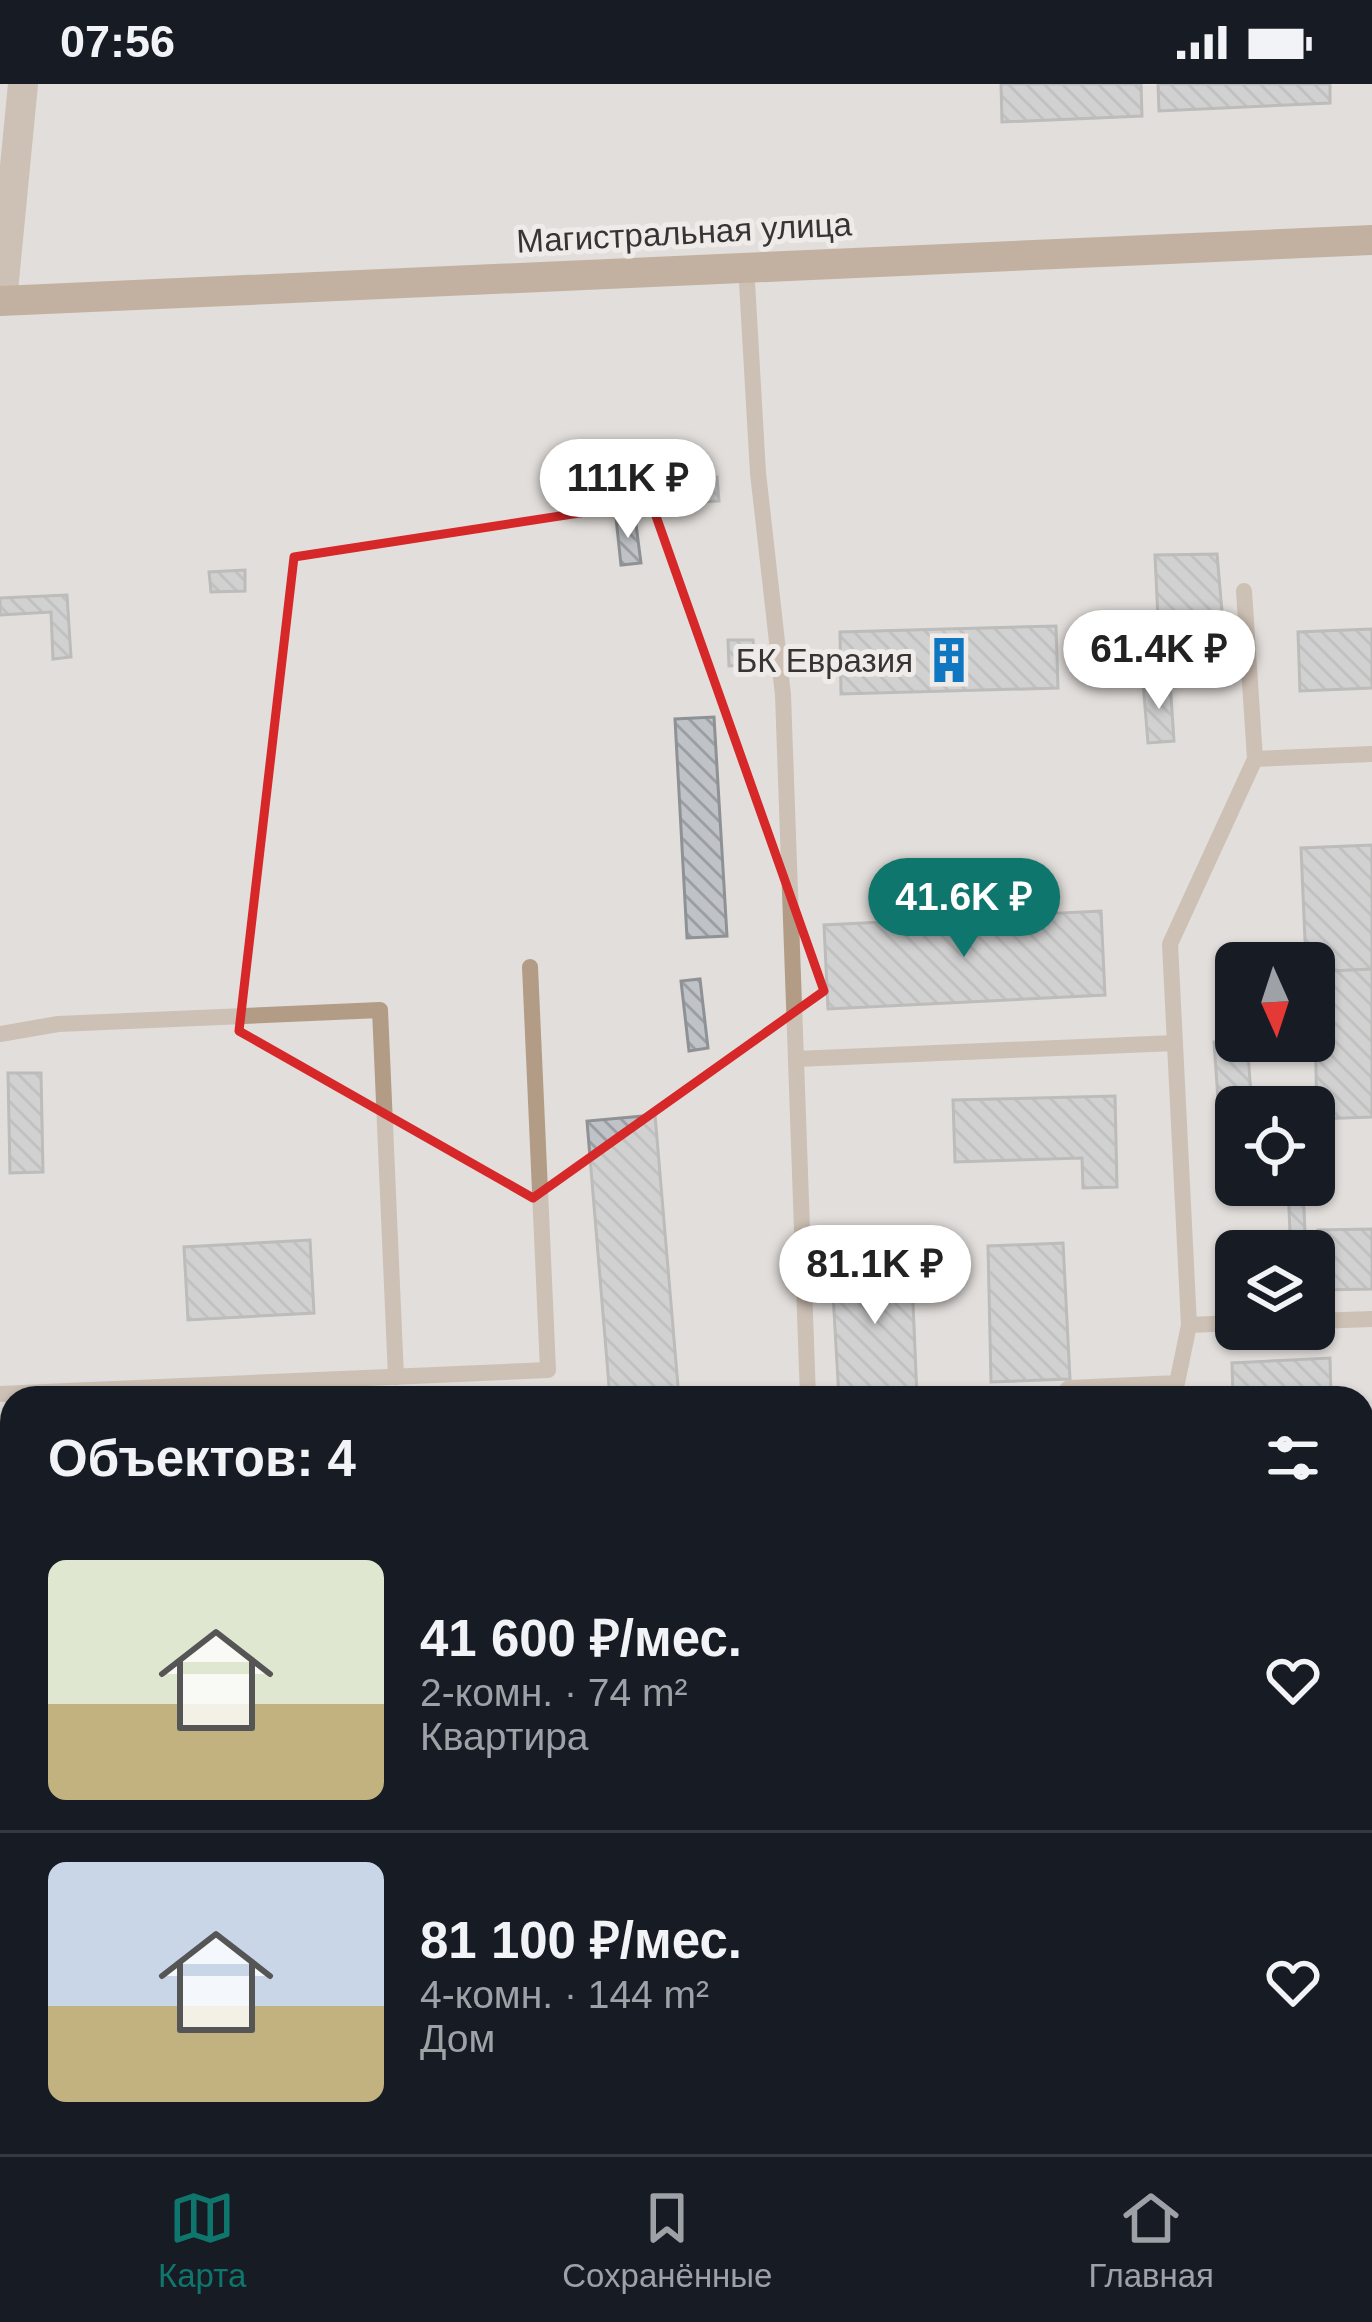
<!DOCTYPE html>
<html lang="ru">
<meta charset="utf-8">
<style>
:root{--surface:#171b24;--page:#242831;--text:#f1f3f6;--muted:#9ea1a6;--line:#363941;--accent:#0f766e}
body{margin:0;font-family:Arial,sans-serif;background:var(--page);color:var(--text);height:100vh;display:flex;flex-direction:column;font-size:45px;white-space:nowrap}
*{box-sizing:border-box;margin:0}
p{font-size:39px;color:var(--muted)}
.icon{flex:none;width:66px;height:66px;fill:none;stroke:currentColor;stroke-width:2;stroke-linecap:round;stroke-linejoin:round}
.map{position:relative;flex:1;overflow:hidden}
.details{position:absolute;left:0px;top:1302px;width:1374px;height:768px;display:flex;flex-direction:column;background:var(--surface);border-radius:36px 36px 0 0;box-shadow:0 3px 9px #0004}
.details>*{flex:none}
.needle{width:78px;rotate:177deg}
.buttons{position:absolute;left:1215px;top:858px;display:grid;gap:24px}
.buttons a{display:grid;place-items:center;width:120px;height:120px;border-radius:18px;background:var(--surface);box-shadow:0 3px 9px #0004;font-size:60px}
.price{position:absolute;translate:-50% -102px;padding:0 27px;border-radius:42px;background:#fff;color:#222;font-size:39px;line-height:78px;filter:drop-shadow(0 3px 6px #0008)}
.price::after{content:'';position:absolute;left:50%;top:72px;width:36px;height:27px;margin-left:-18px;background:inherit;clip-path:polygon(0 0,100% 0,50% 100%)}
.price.current{background:var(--accent);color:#fff}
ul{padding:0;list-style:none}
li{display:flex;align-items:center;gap:36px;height:300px;padding:0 48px}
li+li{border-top:3px solid var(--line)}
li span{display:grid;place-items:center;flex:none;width:336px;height:240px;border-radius:18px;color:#555}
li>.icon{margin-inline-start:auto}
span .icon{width:144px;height:144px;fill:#fffc;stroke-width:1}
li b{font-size:51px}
h2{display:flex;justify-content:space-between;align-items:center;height:144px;padding:0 48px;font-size:51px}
.status{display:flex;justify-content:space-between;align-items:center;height:84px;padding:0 60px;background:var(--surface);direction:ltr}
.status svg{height:33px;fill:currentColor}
.menu{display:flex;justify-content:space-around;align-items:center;height:168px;border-top:3px solid var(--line);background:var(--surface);font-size:33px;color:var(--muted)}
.menu a{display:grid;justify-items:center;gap:6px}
.menu .current{color:var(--accent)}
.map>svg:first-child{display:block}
.building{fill:url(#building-back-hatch);stroke:#8f9295;stroke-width:3}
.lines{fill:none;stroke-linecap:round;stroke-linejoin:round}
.lane{stroke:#b39c86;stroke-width:16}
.street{stroke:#b39c86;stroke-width:30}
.secondary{stroke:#9c7b5a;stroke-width:30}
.marked{fill:none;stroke:#d62828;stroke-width:9;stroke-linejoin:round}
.labels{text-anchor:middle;stroke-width:10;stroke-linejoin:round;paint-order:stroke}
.street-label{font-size:33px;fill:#373534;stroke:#efebe8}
.poi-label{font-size:33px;fill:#373534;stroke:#efebe8;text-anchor:end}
</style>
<div class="status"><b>07:56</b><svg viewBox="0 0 49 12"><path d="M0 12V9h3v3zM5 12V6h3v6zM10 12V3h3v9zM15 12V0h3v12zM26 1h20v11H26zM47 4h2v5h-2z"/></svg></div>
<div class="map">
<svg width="1372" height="2070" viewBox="0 0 1372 2070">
<defs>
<pattern id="building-back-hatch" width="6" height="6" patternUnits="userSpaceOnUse" patternTransform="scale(3)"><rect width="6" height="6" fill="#bfc2c6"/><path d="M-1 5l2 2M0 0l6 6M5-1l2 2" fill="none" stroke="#9c9ea2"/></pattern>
</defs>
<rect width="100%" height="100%" fill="#e2dedb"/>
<!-- building -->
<g class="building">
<path d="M1001,0H1141L1142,32L1002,38Z"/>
<path d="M1158,0H1330V19L1159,27Z"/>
<path d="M717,393L719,417L621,422L616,397Z"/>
<path d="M635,433L641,479L621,481L616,434Z"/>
<path d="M1217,470L1224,550L1191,551L1190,534L1158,536L1155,471Z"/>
<path d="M245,486V507L211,508L209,488Z"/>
<path d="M67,511L71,573L53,575L51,528L0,531V514Z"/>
<path d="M1056,542L1058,604L841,610L840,548Z"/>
<path d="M1372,545V604L1300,607L1298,548Z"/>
<path d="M728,556H753L755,580L729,582Z"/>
<path d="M1170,597L1174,657L1148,659L1143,599Z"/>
<path d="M714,633L727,852L687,854L675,635Z"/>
<path d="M1372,761V885L1314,888V879H1306L1301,764Z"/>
<path d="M1101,827L1105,911L828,925L824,841Z"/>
<path d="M1372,885V1033L1317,1035L1314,888Z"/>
<path d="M700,895L708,964L689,967L681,897Z"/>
<path d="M1247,957L1252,1023H1236V1029L1219,1030L1214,958Z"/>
<path d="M8,989H41L43,1088L10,1089Z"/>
<path d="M1115,1012L1117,1103L1083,1104L1082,1074L955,1078L953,1016Z"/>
<path d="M655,1031L679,1314H610L587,1037Z"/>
<path d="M1288,1101H1303L1305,1149H1290Z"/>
<path d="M1372,1145V1205L1320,1206L1318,1146Z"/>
<path d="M310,1156L314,1229L188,1236L184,1163Z"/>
<path d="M1063,1159L1070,1295L991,1298L988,1162Z"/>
<path d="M911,1171L917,1314H839L831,1175Z"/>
<path d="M1330,1274L1331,1314H1233L1232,1279Z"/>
<path d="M804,2058H911L912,2070H804Z"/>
</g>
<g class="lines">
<!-- lane -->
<g class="lane">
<path d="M746,181L758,389L783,611L808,1314"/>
<path d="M1255,675L1372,670"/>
<path d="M0,950L58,940L380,926L396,1293"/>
<path d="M796,975L1175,959"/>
<path d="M1314,1237L1372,1235"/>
<path d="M1189,1241L1236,1239"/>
<path d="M0,1310L548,1286L530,883"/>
<path d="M1059,1314L1069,1304L1177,1299L1189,1241L1170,860L1255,675L1244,507"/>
</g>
<!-- street -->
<path class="street" d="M2,217L23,0"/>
<!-- secondary -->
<path class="secondary" d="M0,217L1372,156"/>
</g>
<!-- marked area -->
<path d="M0 0H1372V2070H0ZM651,418L824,907L533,1114L239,947L294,473Z" fill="#e2dedb" fill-opacity=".55" fill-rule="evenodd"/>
<path class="marked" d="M651,418L824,907L533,1114L239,947L294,473Z"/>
<!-- icons -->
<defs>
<symbol id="building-bare" viewBox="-9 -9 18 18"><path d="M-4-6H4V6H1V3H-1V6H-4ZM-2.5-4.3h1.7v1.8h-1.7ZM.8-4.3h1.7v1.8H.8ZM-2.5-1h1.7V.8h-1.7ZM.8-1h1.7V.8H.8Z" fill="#0f77c2" stroke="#efebe8" stroke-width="2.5" paint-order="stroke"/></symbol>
</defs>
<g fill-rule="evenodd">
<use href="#building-bare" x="916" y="543" width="66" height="66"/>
</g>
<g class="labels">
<!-- street labels -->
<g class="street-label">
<text transform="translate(684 148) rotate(-3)" y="12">Магистральная улица</text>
</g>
<!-- poi labels -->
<g class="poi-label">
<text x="913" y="588">БК Евразия</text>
</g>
</g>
</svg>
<div class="buttons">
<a><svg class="needle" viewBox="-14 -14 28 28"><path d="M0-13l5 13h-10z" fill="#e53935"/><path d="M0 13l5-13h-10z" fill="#9ea1a6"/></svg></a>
<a><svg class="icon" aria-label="locate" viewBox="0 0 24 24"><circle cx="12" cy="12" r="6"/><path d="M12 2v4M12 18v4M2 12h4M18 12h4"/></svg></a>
<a><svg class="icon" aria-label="layers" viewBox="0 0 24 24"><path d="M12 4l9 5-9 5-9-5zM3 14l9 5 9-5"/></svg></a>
</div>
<b class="price" style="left:628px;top:457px">111K ₽</b>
<b class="price" style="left:1159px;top:628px">61.4K ₽</b>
<b class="price current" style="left:964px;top:876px">41.6K ₽</b>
<b class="price" style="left:875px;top:1243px">81.1K ₽</b>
<section class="details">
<h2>Объектов: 4<svg class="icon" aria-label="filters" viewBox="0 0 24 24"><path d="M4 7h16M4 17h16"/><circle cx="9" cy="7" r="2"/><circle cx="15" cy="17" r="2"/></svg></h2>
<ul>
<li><span style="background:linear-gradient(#dfe7d0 60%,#c2b280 0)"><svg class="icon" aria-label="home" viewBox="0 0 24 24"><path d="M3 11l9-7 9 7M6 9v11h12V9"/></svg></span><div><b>41 600 ₽/мес.</b><p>2-комн. · 74 m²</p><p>Квартира</p></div><svg class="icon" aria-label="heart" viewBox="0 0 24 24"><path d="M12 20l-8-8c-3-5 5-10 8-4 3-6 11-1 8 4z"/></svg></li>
<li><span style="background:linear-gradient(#c9d6e8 60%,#c2b280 0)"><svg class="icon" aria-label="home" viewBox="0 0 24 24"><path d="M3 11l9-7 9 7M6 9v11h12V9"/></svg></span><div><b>81 100 ₽/мес.</b><p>4-комн. · 144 m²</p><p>Дом</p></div><svg class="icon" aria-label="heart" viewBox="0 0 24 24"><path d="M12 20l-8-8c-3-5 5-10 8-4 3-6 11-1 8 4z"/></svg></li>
</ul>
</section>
</div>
<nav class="menu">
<a class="current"><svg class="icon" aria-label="map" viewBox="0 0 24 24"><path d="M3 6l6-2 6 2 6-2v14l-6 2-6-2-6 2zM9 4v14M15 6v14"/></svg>Карта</a>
<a><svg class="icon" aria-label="saved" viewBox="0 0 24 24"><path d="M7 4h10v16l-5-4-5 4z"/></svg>Сохранённые</a>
<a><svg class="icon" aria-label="home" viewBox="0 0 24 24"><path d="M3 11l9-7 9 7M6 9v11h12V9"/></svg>Главная</a>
</nav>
